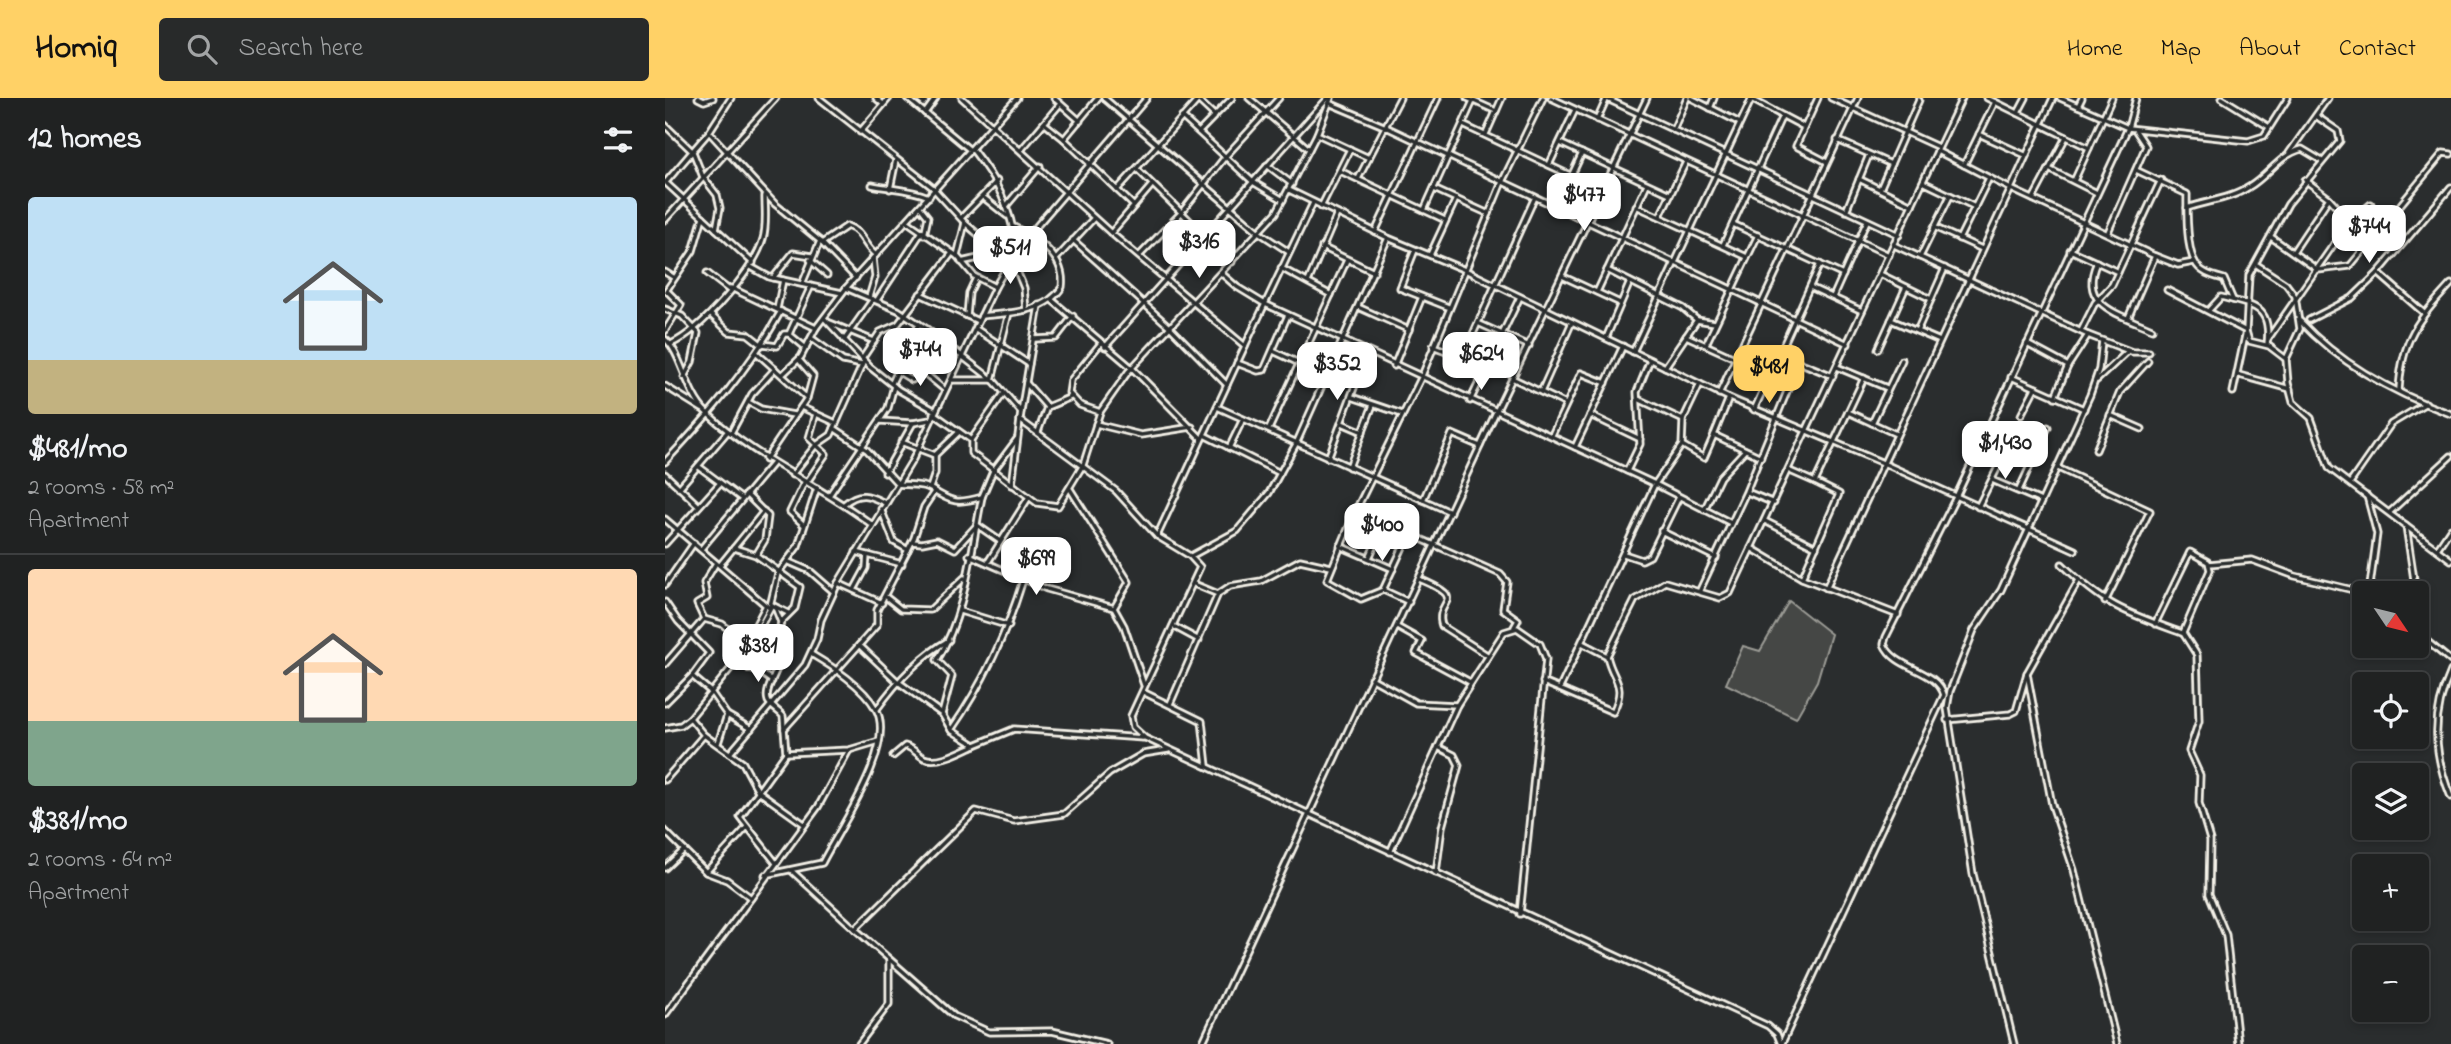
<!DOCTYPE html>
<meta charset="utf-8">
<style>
:root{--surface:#202222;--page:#282a2a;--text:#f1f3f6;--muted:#a2a4a5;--line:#3d3f40;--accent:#ffd166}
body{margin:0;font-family:"Indie Flower",sans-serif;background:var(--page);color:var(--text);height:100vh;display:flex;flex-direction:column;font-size:26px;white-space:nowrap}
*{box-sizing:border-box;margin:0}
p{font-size:23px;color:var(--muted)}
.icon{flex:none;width:38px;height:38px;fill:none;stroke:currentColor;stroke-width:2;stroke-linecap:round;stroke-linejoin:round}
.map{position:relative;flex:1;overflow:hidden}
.details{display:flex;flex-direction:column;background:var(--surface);width:665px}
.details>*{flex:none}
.needle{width:46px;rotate:125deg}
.controls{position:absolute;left:1687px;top:483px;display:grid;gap:14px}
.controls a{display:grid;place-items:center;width:77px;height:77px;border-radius:7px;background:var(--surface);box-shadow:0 4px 10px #0003,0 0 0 2px var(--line);font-size:35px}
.price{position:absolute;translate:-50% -60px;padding:0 16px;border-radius:14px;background:#fff;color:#222;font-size:23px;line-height:46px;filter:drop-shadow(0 2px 4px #0008)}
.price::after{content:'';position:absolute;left:50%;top:42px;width:21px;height:16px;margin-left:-10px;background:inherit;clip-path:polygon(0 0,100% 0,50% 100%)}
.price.on{background:var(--accent);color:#111}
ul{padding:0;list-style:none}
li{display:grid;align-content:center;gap:14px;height:371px;padding:0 28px}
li+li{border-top:2px solid var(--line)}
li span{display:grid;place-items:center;height:217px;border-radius:7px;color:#555}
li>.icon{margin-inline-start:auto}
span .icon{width:126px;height:126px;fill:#fffc;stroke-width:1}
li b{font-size:30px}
h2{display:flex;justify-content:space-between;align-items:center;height:84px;padding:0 28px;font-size:30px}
header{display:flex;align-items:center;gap:42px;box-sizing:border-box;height:98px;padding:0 35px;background:var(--accent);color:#111}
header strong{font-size:33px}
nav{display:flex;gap:38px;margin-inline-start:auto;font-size:24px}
.search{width:490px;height:63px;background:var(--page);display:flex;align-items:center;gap:18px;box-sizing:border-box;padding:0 24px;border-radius:7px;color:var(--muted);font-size:26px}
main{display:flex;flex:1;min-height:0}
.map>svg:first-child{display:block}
.green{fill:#444645;stroke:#9c9c96;stroke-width:2}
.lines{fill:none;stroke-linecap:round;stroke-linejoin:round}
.street-casing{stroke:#f4f1e8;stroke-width:9}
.street{stroke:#2a2d2e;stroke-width:3.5}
</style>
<header>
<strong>Homiq</strong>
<div class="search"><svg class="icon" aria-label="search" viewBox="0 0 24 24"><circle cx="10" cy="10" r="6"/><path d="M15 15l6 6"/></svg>Search here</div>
<nav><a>Home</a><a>Map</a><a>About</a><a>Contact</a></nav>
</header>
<main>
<section class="details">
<h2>12 homes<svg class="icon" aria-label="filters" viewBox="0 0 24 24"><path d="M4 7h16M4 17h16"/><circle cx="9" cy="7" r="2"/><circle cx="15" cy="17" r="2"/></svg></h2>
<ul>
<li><span style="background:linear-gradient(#bfe0f5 75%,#c2b280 0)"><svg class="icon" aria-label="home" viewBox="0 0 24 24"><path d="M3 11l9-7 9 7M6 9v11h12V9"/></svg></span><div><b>$481/mo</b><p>2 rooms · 58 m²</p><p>Apartment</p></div></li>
<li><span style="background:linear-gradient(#ffd9b3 70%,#7fa58c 0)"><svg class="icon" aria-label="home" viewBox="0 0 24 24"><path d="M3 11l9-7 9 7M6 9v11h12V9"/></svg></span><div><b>$381/mo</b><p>2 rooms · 64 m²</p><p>Apartment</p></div></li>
</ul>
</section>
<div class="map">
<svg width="1786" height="946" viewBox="0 0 1786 946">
<rect width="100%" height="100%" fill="#2a2d2e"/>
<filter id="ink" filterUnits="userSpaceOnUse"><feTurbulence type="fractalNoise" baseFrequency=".0143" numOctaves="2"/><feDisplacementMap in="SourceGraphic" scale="14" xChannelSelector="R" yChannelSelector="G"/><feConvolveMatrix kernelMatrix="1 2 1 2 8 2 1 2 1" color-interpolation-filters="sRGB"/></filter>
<g filter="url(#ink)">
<!-- green -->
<path class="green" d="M1124,503L1166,536L1152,583L1131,620L1061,586L1078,548L1095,553Z"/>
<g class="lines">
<defs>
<g id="street">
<path d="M33,0L39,3L48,0"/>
<path d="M154,0L267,89L300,125L345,164"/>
<path d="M211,0L218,6"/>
<path d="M242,0L305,52"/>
<path d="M297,0L446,135L580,248L492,438L525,458L535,469L466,618L468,629L480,640L1103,928L1112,936L1116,946"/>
<path d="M389,0L415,23"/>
<path d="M439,0L595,135L624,154"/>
<path d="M531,0L550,18"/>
<path d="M584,0L644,51"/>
<path d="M802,0L831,13"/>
<path d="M886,0L1224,157"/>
<path d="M940,0L1234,137"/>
<path d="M1026,0L1075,25"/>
<path d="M1153,0L1131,48L1162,64"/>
<path d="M1166,0L1273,49"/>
<path d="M1322,0L1424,50"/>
<path d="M1395,0L1463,30L1583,43L1599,38L1623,0"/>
<path d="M1557,0L1604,29"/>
<path d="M1086,1L1139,29"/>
<path d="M664,5L721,29L1183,246"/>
<path d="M1413,8L1417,0"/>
<path d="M1045,10L1049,0"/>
<path d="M260,15L271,0"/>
<path d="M1353,15L1361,0"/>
<path d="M517,19L588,84L618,102"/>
<path d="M932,22L941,2"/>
<path d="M379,25L399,41L469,108"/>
<path d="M0,27L28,54L38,79L52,97L55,110L51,131"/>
<path d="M798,27L907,78"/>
<path d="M1008,32L1022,0"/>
<path d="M44,34L110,106L155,143L191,180"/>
<path d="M195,34L224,0"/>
<path d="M534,34L567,0"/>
<path d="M652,36L704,60"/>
<path d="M821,36L837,0"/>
<path d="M1314,36L1360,57"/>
<path d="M399,41L433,0"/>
<path d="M1172,42L1226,66"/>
<path d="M895,45L1005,96"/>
<path d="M307,51C333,84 345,108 352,151"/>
<path d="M356,52L395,6"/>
<path d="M1272,53L1346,91L1490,158L1513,167L1529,164"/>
<path d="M1624,55L1663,0"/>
<path d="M602,67L627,86"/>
<path d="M884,67L910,12"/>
<path d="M1299,67L1330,4"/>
<path d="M472,71L567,164"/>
<path d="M1384,71L1432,95"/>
<path d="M1471,72L1522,96C1522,112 1521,150 1530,164C1535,175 1548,178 1559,181L1568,202"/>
<path d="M675,73L780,122"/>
<path d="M693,81L735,0"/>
<path d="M1194,81L1247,107"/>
<path d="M1640,82L1664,100L1685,123"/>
<path d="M1409,83L1447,0"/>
<path d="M0,84L88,165"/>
<path d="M1,84L44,34L66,0"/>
<path d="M1258,84L1310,109"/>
<path d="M207,87C226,91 246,91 264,99"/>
<path d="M225,91L231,62"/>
<path d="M769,91L824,116"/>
<path d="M1215,91L1254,2"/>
<path d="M452,92L533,2"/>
<path d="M624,92L723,140L800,172L1064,300L1218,365L1410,452"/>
<path d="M318,99L342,118"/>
<path d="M1368,101L1401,39"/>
<path d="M341,108L375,68"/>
<path d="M971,108L1082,159"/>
<path d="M255,109L263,119L259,137"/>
<path d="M656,109L685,51"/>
<path d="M892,109L917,55"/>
<path d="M1522,110C1542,103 1566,101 1584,89C1604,77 1614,57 1637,51L1657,63"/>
<path d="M759,112L808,3"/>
<path d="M1181,113L1204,57"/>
<path d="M995,118L1021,64"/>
<path d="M297,119L332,83"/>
<path d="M0,122L111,0"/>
<path d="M243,124L292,158L309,178L330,189"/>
<path d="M1068,126L1178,177"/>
<path d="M1269,129L1317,151"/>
<path d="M710,134L773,0"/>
<path d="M1443,134L1481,48L1471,33"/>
<path d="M446,135L487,87"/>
<path d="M1606,139L1653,172L1685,168L1778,55L1786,56"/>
<path d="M1294,141L1324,80"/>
<path d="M408,142L506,230L562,287"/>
<path d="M157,145L182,128C199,134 198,148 211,157"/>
<path d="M1058,147L1117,18"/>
<path d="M1229,147L1423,237L1467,254H1484"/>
<path d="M657,149L709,174"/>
<path d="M750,152L735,190L783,209"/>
<path d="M1405,152L1453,174"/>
<path d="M1628,154L1664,100"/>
<path d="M765,157L791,101"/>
<path d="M292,158L300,125"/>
<path d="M474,158L516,115L560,59L614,0"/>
<path d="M1255,159L1285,98"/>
<path d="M392,160L429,120"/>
<path d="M347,161L359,190L361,212"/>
<path d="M145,162L162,177"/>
<path d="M296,164L335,155"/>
<path d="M1432,164C1412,208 1455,216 1487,231"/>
<path d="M1592,167L1621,186L1630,198L1635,231L1621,261L1623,285L1628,304L1646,320L1664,370L1786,462"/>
<path d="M86,169L104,179L177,195"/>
<path d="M616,170L666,197"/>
<path d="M942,172L1018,210L1032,222L1050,225"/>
<path d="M0,174L8,179"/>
<path d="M42,175L64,192"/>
<path d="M556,175L572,189L600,206L990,386L1066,425"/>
<path d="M1713,175L1786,89"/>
<path d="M1215,176L1266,201"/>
<path d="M897,178L955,205"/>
<path d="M108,180L128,155L147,158"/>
<path d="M643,184L672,116"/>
<path d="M137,186L155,143"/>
<path d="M1145,189L1197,213"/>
<path d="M66,190L151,230"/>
<path d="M181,190L233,212L262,231L329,283L356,314"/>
<path d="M1502,192L1581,233L1584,243L1604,248L1621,261"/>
<path d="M1,193L28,153L38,119"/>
<path d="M932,194L982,86"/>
<path d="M255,196L313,223"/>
<path d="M204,199L210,179L208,160"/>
<path d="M1168,199L1202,123"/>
<path d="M212,202L256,135"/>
<path d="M387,202L467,270L536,340"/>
<path d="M693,209L744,232"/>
<path d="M0,211L17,218L33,235L27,264L19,279"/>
<path d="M112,211L118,182"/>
<path d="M1544,212L1556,199C1588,208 1607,207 1602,247"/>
<path d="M46,217L64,234L83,236L97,247"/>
<path d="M302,218L304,195L311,180"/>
<path d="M316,218C344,215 381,215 397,189C401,159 372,140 349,129"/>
<path d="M159,220L205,269L234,292L269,312"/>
<path d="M1463,220L1490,158"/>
<path d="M1226,222L1275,243"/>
<path d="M1644,222L1687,200L1713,175L1759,215"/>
<path d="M1635,223C1675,266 1731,296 1786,316"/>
<path d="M165,225L209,243"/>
<path d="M815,226L864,248"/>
<path d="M230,229L261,253"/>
<path d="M311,231L364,266"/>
<path d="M0,233L16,207L2,193"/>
<path d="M1252,233L1280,170"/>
<path d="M1416,233L1430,205L1447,187L1496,82"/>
<path d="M124,236L141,250"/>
<path d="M1021,238L1105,276"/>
<path d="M146,240L178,263L197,267"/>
<path d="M941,240L965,184"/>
<path d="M0,241C17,255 21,296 42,315C91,361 153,386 206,426"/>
<path d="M369,241L391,240L408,218"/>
<path d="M1603,241L1685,123L1706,106"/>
<path d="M179,242L208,201"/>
<path d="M6,246C36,232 89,173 98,141C102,128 100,112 100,98"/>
<path d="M98,246L112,248L119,236H124L146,188"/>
<path d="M1041,246L1093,137"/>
<path d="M1362,246L1403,268"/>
<path d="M580,248L648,105"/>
<path d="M768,248L821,268"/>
<path d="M440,249L663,0"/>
<path d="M1213,251L1241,189"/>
<path d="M608,253L662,278"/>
<path d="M968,254L1087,0"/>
<path d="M92,255L142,300"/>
<path d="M1114,256L1168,278"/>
<path d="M798,258L870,99"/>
<path d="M197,261L215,234L233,226L287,155"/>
<path d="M572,265L593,273L599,272L623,217"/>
<path d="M250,267L280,292"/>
<path d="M729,268L757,199"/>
<path d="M1000,269L1032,222"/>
<path d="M1172,269L1222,290"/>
<path d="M235,271L250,267L274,241"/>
<path d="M234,274L247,282L258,276"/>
<path d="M117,277L136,259L151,230L181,190L352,0"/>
<path d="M1574,277L1625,291"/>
<path d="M1346,279L1419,311"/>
<path d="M849,281L901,306"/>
<path d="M287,282H327L344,215"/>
<path d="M1432,282L1462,254"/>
<path d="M227,285L254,226"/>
<path d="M361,285L382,309"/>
<path d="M0,288L37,311"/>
<path d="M1734,292C1737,240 1752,223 1786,186"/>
<path d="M876,294L907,224"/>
<path d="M1568,294L1581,233L1584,177L1623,106L1675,43L1673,33L1651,18"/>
<path d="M339,295L306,342V355L372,405L393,408L418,367L435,314L463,274L611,115L652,36L666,0"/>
<path d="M1054,296L1193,0"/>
<path d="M687,299L737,316"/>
<path d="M1390,299L1403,268L1423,237"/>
<path d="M973,301L1018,322"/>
<path d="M805,303L855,199"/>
<path d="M83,304L96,311L129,317"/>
<path d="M136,309L171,325"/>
<path d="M552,309L785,414"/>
<path d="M1089,312L1155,166"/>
<path d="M435,314L415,307L404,295L406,282L436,245"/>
<path d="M1183,314L1231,336"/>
<path d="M268,315L306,342"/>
<path d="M925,317L975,341"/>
<path d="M1356,317L1370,290"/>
<path d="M1445,317L1477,331"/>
<path d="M355,322L451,393L492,438"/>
<path d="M215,323L248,325L265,322"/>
<path d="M677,325L698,334"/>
<path d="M1207,325L1237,262"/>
<path d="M431,326L476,337L527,329"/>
<path d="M169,330L202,352L233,386C242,387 259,386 266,391C287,405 293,406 317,399L328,373L352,341"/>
<path d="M604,331L682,162"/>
<path d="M373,334L382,309L406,299"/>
<path d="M66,335L87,296L110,271"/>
<path d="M1320,336L1369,358"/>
<path d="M539,337L615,375"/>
<path d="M887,337L916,275L941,285"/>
<path d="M1049,337L1064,300"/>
<path d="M236,344L270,357"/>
<path d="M1017,347L1039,360L1049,337L1096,359"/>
<path d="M910,349L958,248"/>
<path d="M564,350L578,321"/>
<path d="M1431,352L1455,294L1483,263"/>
<path d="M663,360L702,255"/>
<path d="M100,362L142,300L148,278L134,262"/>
<path d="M0,364C44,317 85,270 116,213"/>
<path d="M33,368L77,401"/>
<path d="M684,369L708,307"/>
<path d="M1393,370L1485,413L1440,504"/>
<path d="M962,373L975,346L972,294L985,262"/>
<path d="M1125,373L1150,384"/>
<path d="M220,375L248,325"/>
<path d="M0,376L34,408"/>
<path d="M127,377L150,348L166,337L199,263"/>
<path d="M1327,382L1376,403"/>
<path d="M142,384L161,356L144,340L151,316"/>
<path d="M1685,385L1726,326L1761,305"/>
<path d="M347,387L356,314L374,207"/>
<path d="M14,390L63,333"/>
<path d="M265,390L270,375V357L294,334"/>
<path d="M405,391L464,484L449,510"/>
<path d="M1354,392L1383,329"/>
<path d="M1082,394L1109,405"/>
<path d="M81,396L103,418L100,442L91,457"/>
<path d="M165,396L223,310L229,288"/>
<path d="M1702,398L1712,436L1704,495"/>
<path d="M758,402L787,336L815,348"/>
<path d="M179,406C195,393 203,397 220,405"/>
<path d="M1313,409L1344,347"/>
<path d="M216,411L229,444L243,452"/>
<path d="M1039,412L1055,379L1080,352"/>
<path d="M1725,414L1786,358"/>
<path d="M0,421L104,510L107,507L123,515"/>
<path d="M1100,423L1151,449"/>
<path d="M139,427L125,414L140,383"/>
<path d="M1741,428L1751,495"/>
<path d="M996,433L1051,460"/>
<path d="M744,436L718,492L696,501L662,482L690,414L756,280L837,84L878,0"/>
<path d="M247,444L257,445L272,442L290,451L312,427L335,443"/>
<path d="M0,446L55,385"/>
<path d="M675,448L728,471"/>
<path d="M69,450L91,457L135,489L130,510L116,524L111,549"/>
<path d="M1086,450L1137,480L1233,517"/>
<path d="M36,451L107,366"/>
<path d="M1772,451L1786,430"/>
<path d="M191,454L237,466"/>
<path d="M959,456L977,462L985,458L1014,399"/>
<path d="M304,457L382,491L449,510L459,528L479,587"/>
<path d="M526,458L572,433L604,395L631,346L723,140"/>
<path d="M704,460L720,425L835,476L842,484L838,511L853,522L849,529"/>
<path d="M122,463L145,473L169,494"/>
<path d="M323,464L364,399"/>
<path d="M1397,466C1441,509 1462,515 1517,535"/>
<path d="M1544,466L1587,462L1630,478L1688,492L1699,500"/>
<path d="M55,467L99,413"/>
<path d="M1137,480L1174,396L1150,384L1199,280"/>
<path d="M754,481C807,503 768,501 777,528L822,557"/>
<path d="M173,485L217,505"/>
<path d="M529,486L553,496"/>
<path d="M0,487L29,445"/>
<path d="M1161,490L1388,0"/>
<path d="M189,492L201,470L202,457"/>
<path d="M718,492L744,504"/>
<path d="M1035,492L1081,394L1134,264"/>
<path d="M1752,497L1761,543"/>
<path d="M221,499L236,511L265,512L299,480"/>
<path d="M0,504L13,523L44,555L27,578L46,594L62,617L86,631"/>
<path d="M105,508L113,475L133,448L152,390"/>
<path d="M110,509L116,524"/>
<path d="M295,513L344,528"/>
<path d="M39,521L32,506L42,500L39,485L51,465"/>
<path d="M39,521L57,526L71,537"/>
<path d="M1490,526L1525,454L1543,464L1545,472L1518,535L1532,557L1534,623L1524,653L1535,677L1534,705L1545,742L1544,796L1561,837L1573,946"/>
<path d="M90,528L101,507"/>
<path d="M508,528L534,542"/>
<path d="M94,529L71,540L76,545L116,550C119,568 98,589 103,603C105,608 114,613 118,618L121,655L75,719L111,765"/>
<path d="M732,529L757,543L751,555L805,584"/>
<path d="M1752,535L1786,563"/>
<path d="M917,545L942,558"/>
<path d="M194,547L232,583L277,616L286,632L310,647L349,631L478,640"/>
<path d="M76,561L84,571L95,574L107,583"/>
<path d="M0,566L39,521"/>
<path d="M1786,573C1766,617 1768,655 1786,699"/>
<path d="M1362,575L1387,707L1409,772L1452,946"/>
<path d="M706,580L751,605L792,607"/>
<path d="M878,584L948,614C962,585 948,584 942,558L970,502L1000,484L1055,500L1065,495L1297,0"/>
<path d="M895,590L990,386L1017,347L1018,322L1035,286"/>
<path d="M478,594L537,623L542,668"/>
<path d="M0,605L27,578"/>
<path d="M505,606L553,496L565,488L596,483L635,462L666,469"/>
<path d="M212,611C232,583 254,559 284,542"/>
<path d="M277,616L287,578L272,562C301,517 306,452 317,399"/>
<path d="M25,620L39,637L78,665L93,693L139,726"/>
<path d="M1282,622L1345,616L1351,613L1362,575L1414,482"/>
<path d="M0,630L16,627L25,620L66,570L80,557L107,507"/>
<path d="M119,631L212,527V512L249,440L259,409L269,394"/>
<path d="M286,632C318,586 343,532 359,479"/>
<path d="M53,645L62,617"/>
<path d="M66,654L140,567L152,541L156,522L173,485L248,361L330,189L352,151L482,0"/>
<path d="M121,655L184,652L214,643"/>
<path d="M228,658L240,648C248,650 252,656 259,660C274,666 296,653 310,647"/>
<path d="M0,682L39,637"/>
<path d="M0,733L41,774L62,782L86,800"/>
<path d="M725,754L792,607L839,534L852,530L875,546L881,561L855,816"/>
<path d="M0,770L19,752"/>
<path d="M127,773L190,831L311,713L349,723L399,716L445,675L478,656L503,652"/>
<path d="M41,774L82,729"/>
<path d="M771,775L777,729L794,667L789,657L773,649"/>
<path d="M100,777L157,765C174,731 232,648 211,611C198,588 168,569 146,556"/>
<path d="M190,831L289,918L324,934L387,933L442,946"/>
<path d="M0,917L153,709L184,652"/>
<path d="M1117,945L1279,597C1272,571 1230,572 1219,546L1221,539L1291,399L1463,30L1471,0"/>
<path d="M194,946L224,906V862"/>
<path d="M537,946L831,314L982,0"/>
<path d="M1349,946L1308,776L1282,610L1285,593L1309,532L1336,492L1425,297L1434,271L1437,243"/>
</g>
</defs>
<!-- street casing -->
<use href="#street" class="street-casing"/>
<!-- street -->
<use href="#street" class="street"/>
</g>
</g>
</svg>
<div class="controls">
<a><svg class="needle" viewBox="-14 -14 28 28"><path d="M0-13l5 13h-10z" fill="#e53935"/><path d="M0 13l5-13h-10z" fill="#a2a4a5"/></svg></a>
<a><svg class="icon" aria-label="locate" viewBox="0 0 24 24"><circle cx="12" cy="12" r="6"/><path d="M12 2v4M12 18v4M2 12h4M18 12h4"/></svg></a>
<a><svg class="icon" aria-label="layers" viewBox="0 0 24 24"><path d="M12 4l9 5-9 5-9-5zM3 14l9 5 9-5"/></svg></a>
<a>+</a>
<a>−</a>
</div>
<b class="price" style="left:919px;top:135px">$477</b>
<b class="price" style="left:1704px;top:167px">$744</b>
<b class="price" style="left:534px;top:182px">$316</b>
<b class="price" style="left:345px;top:188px">$511</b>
<b class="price" style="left:255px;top:290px">$744</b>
<b class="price" style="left:816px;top:294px">$624</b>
<b class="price" style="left:672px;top:304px">$352</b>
<b class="price on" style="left:1104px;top:307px">$481</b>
<b class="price" style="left:1340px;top:383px">$1,430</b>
<b class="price" style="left:717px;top:465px">$400</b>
<b class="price" style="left:371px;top:499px">$699</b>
<b class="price" style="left:93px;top:586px">$381</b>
</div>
</main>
